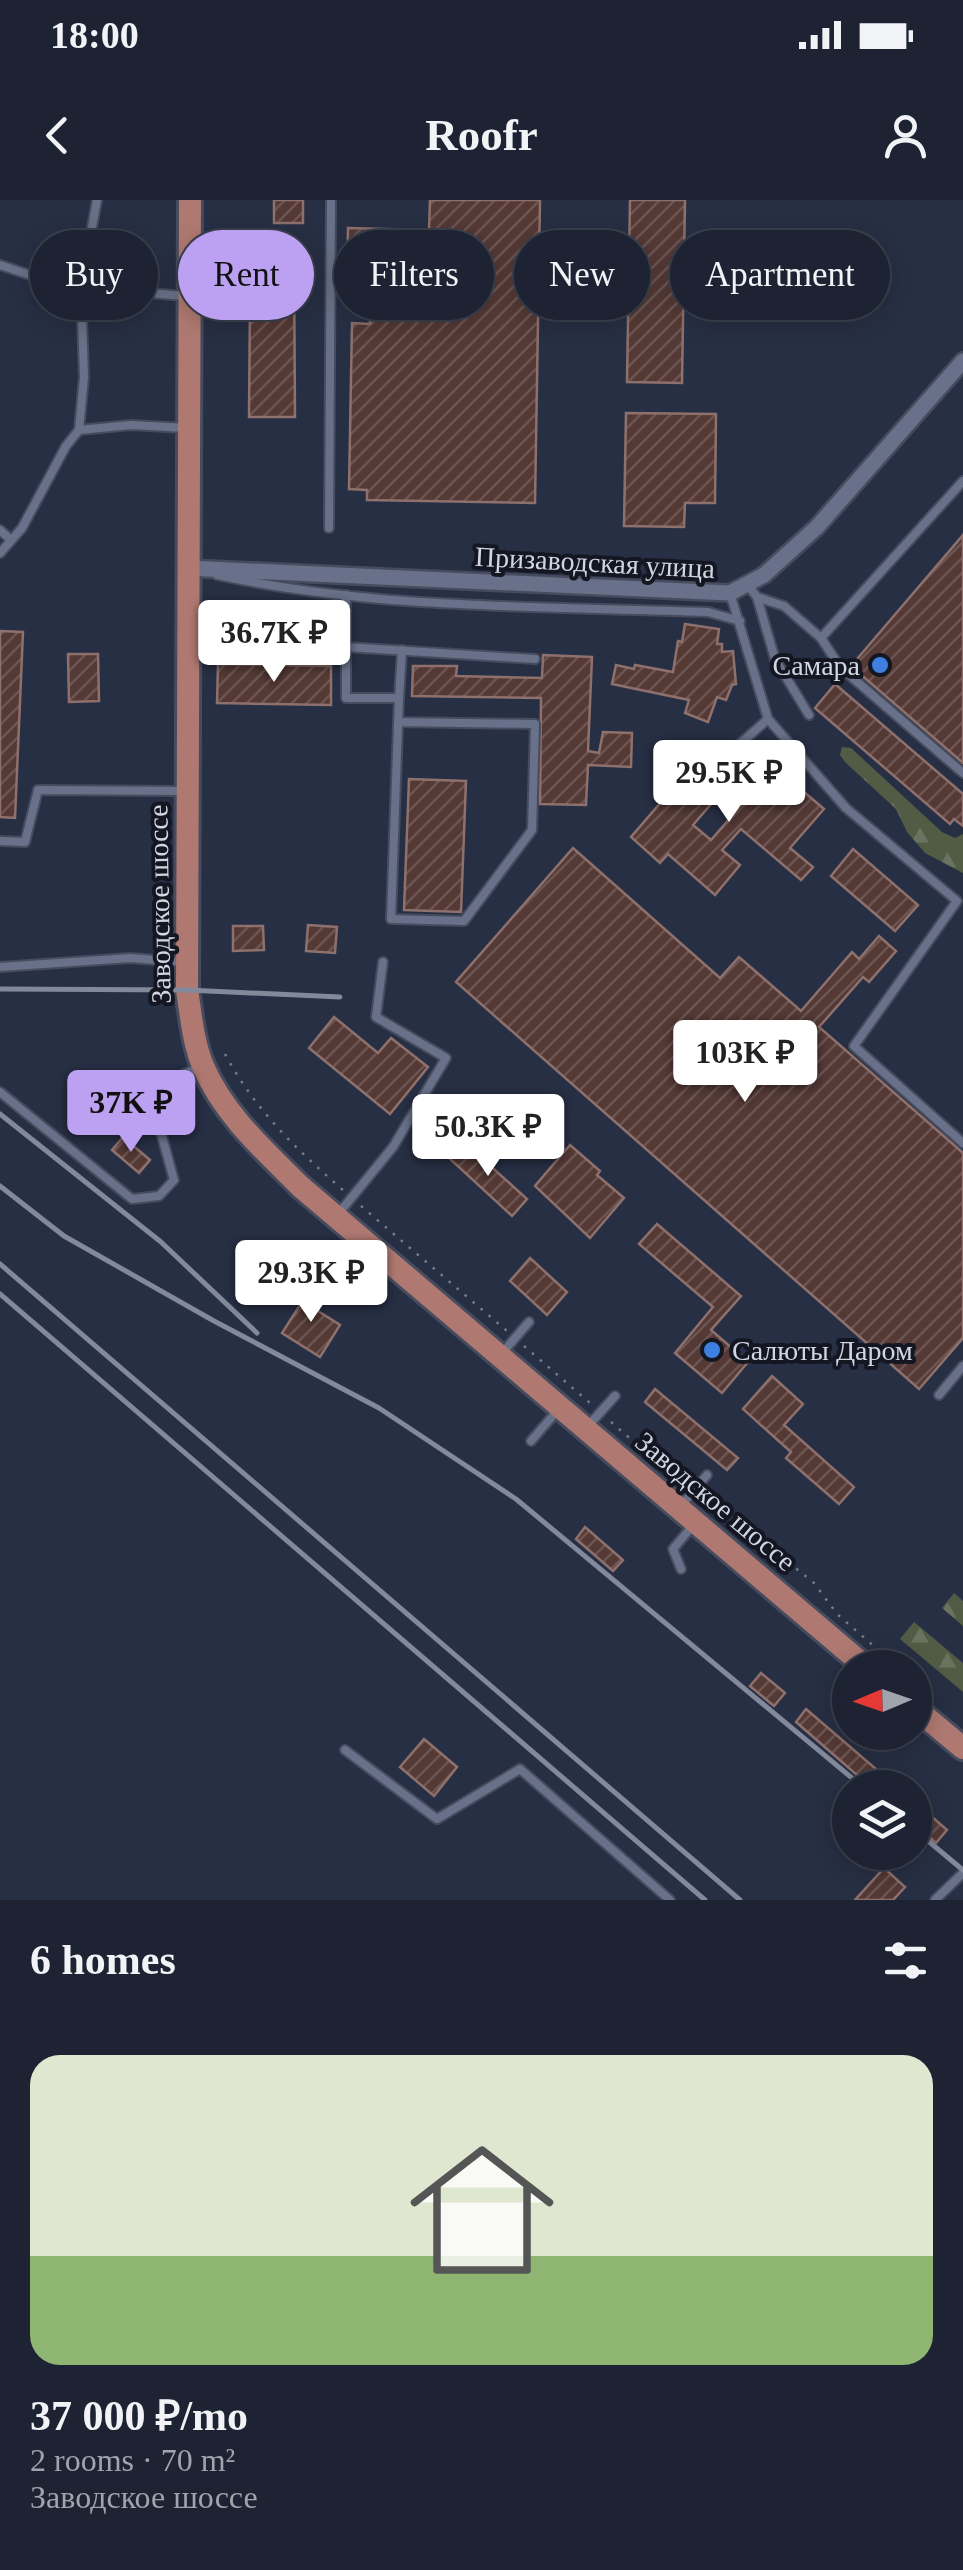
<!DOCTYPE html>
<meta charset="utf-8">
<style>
:root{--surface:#1d2333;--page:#2a2f3f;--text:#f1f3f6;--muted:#a0a4ac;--line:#3b404e;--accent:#bca0f2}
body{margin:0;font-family:"Times New Roman",serif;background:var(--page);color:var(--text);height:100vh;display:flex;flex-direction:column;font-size:38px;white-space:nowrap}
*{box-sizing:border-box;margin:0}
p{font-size:32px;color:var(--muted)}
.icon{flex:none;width:55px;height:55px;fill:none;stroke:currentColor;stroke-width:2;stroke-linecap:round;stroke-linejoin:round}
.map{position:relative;height:1700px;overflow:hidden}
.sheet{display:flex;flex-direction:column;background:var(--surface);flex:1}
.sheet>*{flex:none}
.hud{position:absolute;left:30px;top:30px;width:905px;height:90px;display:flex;gap:20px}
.needle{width:65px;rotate:268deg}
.controls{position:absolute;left:832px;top:1450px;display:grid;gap:20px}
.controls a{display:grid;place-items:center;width:100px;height:100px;border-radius:50%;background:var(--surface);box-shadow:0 5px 25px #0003,0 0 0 2px var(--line);font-size:50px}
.price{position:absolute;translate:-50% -85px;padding:0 22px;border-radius:10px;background:#fff;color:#222;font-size:32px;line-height:65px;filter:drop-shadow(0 2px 5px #0008)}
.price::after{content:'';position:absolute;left:50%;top:60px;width:30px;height:22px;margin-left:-15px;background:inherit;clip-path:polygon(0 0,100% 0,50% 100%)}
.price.on{background:var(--accent);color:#111}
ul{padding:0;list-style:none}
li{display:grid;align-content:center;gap:20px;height:530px;padding:0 30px}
li span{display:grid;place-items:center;height:310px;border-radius:30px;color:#555}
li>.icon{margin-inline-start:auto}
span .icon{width:180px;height:180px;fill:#fffc;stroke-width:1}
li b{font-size:42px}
h2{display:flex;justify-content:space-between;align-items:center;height:120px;padding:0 30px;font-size:42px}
.tag{padding:0 35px;border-radius:45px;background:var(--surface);box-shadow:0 5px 25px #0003,0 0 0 2px var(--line);font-size:35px;line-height:90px}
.tag.on{background:var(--accent);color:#111}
.status{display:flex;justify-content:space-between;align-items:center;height:70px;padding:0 50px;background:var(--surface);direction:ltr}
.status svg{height:28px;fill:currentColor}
header{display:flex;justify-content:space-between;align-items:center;height:130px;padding:0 30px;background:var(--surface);font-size:45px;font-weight:600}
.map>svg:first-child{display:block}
.forest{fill:url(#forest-firs)}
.building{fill:url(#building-hatch);stroke:#8e706c;stroke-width:2.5}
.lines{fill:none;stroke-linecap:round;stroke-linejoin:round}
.lane-casing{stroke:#464c5e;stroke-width:12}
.street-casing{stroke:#464c5e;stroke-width:20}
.primary-casing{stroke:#464c5e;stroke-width:28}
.path{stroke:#767d8e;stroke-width:2.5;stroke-dasharray:2.5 8;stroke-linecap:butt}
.lane{stroke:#687189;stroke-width:8}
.street{stroke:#687189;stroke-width:15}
.primary{stroke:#af7971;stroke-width:22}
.rail{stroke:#82899a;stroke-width:5}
.shop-dot{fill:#3f7fe0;stroke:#141721;stroke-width:4}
.labels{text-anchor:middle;stroke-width:8;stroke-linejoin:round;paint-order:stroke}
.street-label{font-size:28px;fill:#d0d6e3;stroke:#141721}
.poi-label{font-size:28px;fill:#d0d6e3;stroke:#141721;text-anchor:end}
</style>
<div class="status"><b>18:00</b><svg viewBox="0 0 49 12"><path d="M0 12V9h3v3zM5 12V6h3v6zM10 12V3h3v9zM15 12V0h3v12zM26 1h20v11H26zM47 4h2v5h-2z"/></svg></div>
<header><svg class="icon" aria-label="back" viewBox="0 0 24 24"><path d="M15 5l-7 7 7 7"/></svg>Roofr<svg class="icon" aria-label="person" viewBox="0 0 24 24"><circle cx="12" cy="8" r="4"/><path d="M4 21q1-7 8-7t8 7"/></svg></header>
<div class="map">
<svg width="963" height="1700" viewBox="0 0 963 1700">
<defs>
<pattern id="forest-firs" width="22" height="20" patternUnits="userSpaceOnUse" patternTransform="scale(2.5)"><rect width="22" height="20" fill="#525c45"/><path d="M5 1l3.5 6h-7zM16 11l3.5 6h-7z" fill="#6a7360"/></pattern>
<pattern id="building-hatch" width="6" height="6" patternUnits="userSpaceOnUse" patternTransform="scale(2.5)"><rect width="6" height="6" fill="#543935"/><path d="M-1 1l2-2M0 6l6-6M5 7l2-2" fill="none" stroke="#6c5552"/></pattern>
</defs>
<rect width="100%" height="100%" fill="#272f44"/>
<!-- forest -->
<g class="forest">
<path d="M842,547L851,548L942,632L955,638L963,634V673L925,653L907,632L896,609L845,562L840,555Z"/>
<path d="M954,1393L963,1401V1426L942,1408Z"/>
<path d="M914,1422L963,1463V1492L900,1439Z"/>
</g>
<!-- building -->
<g class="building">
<rect x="274" y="0" width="29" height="23"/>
<path d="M430,0H540L535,303L367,300V290L349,289L352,123L370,124L371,71H347L348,28L429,30Z"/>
<path d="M630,0H685L682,183L627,182Z"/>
<path d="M230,58L294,59L295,217H249L250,99H230Z"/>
<path d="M626,213L716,214L715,303H685L684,327L624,326Z"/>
<path d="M963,335V563L851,466Z"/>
<path d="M685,424L719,429L717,444H722V452L733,451L736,484L732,485L726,500L717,497L708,522L685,513L689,500L612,484L616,465L634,469L635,465L673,472L678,441L682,442Z"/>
<path d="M0,431L23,432L15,618L0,617Z"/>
<path d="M68,454H98L99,501L69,502Z"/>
<path d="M543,455L592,457L588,551L599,553L603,532L632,533L631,567L588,565L586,605L540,604L541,498L412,496L413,466H457L456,476L542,478Z"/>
<path d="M218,464L331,466V505L217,503Z"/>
<path d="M835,484L963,594V626L954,619L950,624L815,508Z"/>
<path d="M695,563L724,589L693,625L711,640L744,602L740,598L770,563L824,609L790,648L813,667L801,680L741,629L722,650L740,665L715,695L668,654L660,663L631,637Z"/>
<path d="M409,579L466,581L461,712L404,710Z"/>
<path d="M573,648L720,778L739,757L801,811L852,752L859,759L879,736L896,751L869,782L863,777L819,827L963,953V1138L919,1189L456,782Z"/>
<path d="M853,649L918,705L895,731L831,676Z"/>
<path d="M308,725L337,727L335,753L306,751Z"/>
<path d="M233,726H263L264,750L233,751Z"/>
<path d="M334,817L378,853L391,838L428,867L390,914L309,848Z"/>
<path d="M123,937L150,960L139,973L112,950Z"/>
<path d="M464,942L527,999L512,1016L449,958Z"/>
<path d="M570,945L600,971L597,975L624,998L590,1038L535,986Z"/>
<path d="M657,1024L741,1096L711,1130L748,1162L722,1193L675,1153L713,1107L639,1044Z"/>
<path d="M530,1058L567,1092L547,1115L510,1081Z"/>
<path d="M311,1088L323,1095L315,1109L340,1125L320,1157L282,1133Z"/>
<path d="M772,1176L803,1204L784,1225L854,1287L839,1304L786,1258L791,1252L743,1209Z"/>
<path d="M655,1189L738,1258L727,1270L645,1202Z"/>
<path d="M585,1327L623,1360L613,1371L576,1339Z"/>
<path d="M761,1473L785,1493L774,1506L750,1486Z"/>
<path d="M806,1509L898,1588H872L796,1522Z"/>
<path d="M424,1539L457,1567L434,1596L400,1567Z"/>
<path d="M915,1602L947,1630L936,1643L915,1624Z"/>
<path d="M884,1668L905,1687L893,1700H855Z"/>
</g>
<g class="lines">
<defs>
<g id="lane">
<path d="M0,65L57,84L81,87L97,0"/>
<path d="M79,230L84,177L81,87L184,96"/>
<path d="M329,328L331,0"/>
<path d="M0,330L11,340"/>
<path d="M0,353L22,328L66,246L79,230L131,225L186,228"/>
<path d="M217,375C377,410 545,406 708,412L740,421"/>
<path d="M747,384L757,397L775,459L809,515"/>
<path d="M730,393L768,519L846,608L957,701L854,846L963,943"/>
<path d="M346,395V498H399L391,719L464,721L532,630L535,524L398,522"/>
<path d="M757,397L784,406L821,438L840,467L963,573"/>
<path d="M821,438L963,281"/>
<path d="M346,447L535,459"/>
<path d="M399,498L402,450"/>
<path d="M715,566L768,519"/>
<path d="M0,641L25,642L38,590L186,591"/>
<path d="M0,767L130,758L182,762"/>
<path d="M0,892L132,999L159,996L174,980L158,922L157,885L199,868"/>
<path d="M339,1013L393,947L446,858L376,817L383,762"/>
<path d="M503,1152L529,1122"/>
<path d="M939,1195L963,1166"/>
<path d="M588,1226L615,1196"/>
<path d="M531,1241L557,1211"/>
<path d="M681,1306L707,1275"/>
<path d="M681,1369L673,1349L695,1323"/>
<path d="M345,1550L437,1619L520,1569L670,1700"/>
<path d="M935,1700L963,1673"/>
</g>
<path id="street" d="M186,368L730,393L764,375L817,327L963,161"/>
<g id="primary">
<path d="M190,0L187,790C191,815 193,842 203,866C224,915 265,951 301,987L867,1468"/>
<path d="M915,1508L963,1548"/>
</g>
</defs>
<!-- lane casing -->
<use href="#lane" class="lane-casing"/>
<!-- street casing -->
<use href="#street" class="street-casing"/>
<!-- primary casing -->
<use href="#primary" class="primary-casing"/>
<!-- path -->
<g class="path">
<path d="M225,854C255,910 296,949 344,991"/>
<path d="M361,1006L507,1131"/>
<path d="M524,1146L590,1203"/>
<path d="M611,1222L680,1282"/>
<path d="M743,1336L772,1349L814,1383L837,1414L899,1468"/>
<path d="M915,1481L933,1496"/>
</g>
<!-- lane -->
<use href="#lane" class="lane"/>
<!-- street -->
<use href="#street" class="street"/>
<!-- primary -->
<use href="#primary" class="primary"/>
<!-- rail -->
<g class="rail">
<path d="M0,789L187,790L340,797"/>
<path d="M0,914L161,1042L257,1133"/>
<path d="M0,986L64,1036L214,1121L379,1208L516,1299L864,1588"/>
<path d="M0,1064L740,1700"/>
<path d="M0,1094L705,1700"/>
<path d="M915,1630L963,1670"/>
</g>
</g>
<!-- markers -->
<g class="shop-dot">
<circle cx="880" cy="465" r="10"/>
<circle cx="712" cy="1150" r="10"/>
</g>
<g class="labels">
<!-- street labels -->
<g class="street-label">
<text transform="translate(595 362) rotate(3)" y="10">Призаводская улица</text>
<text transform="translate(159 704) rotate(-91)" y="10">Заводское шоссе</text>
<text transform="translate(716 1301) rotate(40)" y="10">Заводское шоссе</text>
</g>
<!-- poi labels -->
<g class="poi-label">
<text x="860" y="475">Самара</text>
<text x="732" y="1160" text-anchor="start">Салюты Даром</text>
</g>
</g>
</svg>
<div class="controls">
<a><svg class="needle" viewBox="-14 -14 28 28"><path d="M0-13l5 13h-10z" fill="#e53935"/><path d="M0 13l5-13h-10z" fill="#a0a4ac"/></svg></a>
<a><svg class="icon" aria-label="layers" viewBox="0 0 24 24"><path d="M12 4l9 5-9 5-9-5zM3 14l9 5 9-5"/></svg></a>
</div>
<b class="price" style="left:274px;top:485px">36.7K ₽</b>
<b class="price" style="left:729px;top:625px">29.5K ₽</b>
<b class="price" style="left:745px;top:905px">103K ₽</b>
<b class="price on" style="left:131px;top:955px">37K ₽</b>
<b class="price" style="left:488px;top:979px">50.3K ₽</b>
<b class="price" style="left:311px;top:1125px">29.3K ₽</b>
<div class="hud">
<a class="tag">Buy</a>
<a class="tag on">Rent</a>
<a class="tag">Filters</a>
<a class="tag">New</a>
<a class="tag">Apartment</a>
</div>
</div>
<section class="sheet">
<h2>6 homes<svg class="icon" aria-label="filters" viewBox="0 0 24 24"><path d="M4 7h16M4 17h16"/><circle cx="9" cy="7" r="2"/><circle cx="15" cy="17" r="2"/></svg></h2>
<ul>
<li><span style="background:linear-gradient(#dfe7d0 65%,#8fb573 0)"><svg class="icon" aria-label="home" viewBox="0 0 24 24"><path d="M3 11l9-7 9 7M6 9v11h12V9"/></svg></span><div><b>37 000 ₽/mo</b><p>2 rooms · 70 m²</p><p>Заводское шоссе</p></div></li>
</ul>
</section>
